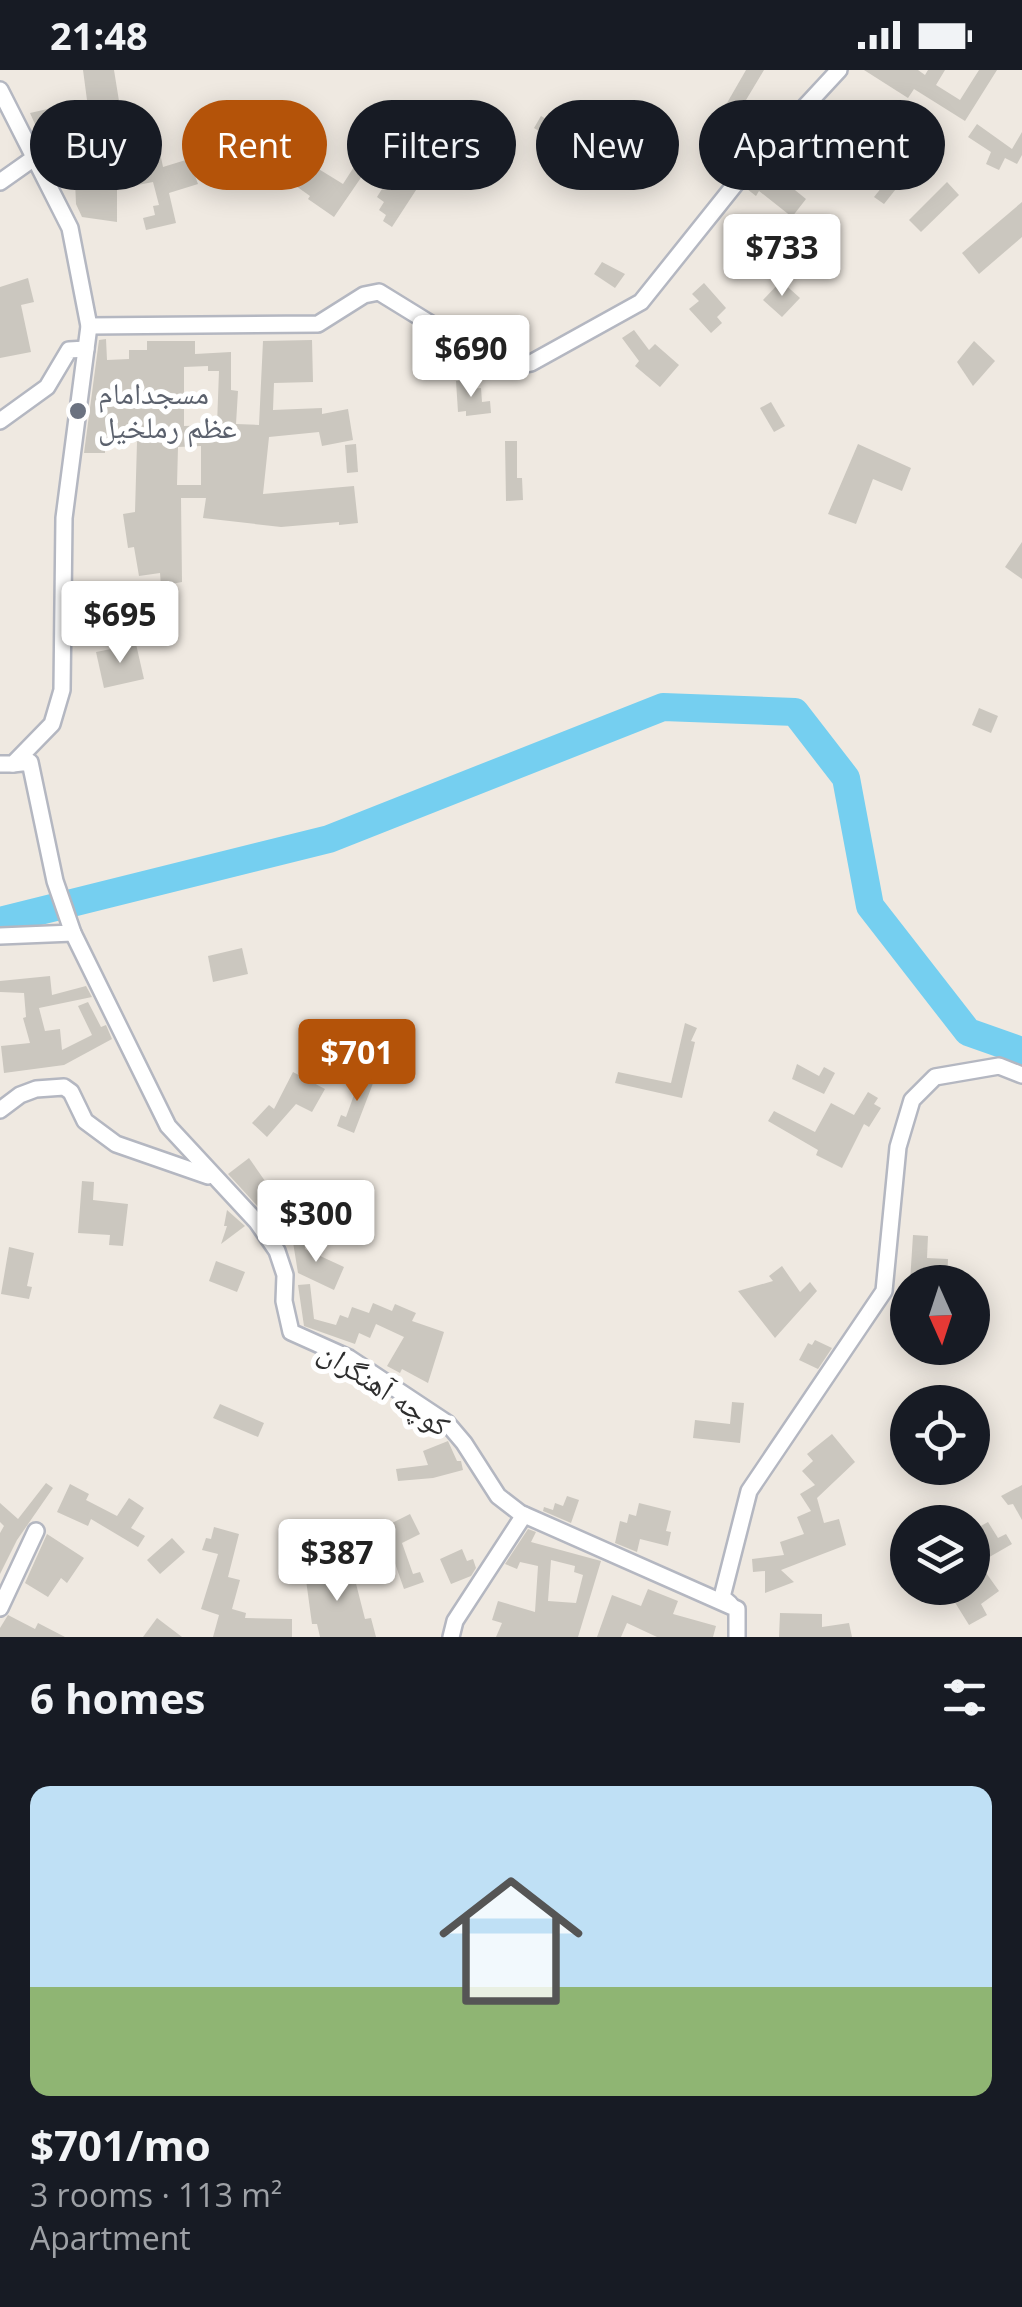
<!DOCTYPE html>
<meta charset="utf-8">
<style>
:root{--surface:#171b24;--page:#242831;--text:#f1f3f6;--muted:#9ea1a6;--line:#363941;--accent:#b45309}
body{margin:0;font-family:"Open Sans","Noto Naskh Arabic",sans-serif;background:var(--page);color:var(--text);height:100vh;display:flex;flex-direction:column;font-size:38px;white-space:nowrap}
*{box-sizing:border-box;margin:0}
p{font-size:32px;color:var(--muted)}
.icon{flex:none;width:55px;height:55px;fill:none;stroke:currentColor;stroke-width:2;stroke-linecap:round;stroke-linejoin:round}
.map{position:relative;height:1567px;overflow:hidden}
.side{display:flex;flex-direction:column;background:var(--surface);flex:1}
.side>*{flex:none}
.top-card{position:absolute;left:30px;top:30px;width:962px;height:90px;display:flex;gap:20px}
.needle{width:65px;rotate:177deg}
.controls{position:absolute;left:890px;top:1195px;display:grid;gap:20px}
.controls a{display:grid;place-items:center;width:100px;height:100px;border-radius:50%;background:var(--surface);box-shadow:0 5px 25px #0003;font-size:50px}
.price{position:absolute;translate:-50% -85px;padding:0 22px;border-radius:10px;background:#fff;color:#222;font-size:32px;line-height:65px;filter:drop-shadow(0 2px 5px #0008)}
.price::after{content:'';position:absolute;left:50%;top:60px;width:30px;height:22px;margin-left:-15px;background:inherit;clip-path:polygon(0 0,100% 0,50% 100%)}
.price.selected{background:var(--accent);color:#fff}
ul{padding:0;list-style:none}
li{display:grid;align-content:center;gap:20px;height:530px;padding:0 30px}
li+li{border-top:2px solid var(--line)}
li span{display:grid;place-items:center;height:310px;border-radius:20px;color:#555}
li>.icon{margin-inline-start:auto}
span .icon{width:180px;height:180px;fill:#fffc;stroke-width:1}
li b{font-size:42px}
h2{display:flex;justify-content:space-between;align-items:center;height:120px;padding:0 30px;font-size:42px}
.tag{padding:0 35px;border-radius:45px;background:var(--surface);box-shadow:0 5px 25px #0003;font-size:35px;line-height:90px}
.tag.selected{background:var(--accent);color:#fff}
.status{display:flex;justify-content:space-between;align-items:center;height:70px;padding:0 50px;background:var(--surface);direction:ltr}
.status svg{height:28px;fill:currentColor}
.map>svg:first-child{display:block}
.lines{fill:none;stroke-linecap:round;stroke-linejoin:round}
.river{stroke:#75cff0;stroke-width:28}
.building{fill:#cbc7bf;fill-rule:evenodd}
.street-casing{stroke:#b4b7c1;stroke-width:20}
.street{stroke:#fff;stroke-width:15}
.worship-dot{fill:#6b7280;stroke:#fff;stroke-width:4}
.labels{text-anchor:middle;stroke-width:10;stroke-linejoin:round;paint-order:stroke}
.worship-label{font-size:30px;fill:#5b616d;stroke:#fff;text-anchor:start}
.street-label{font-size:30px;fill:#2e2e2e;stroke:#fff}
</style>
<div class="status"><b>21:48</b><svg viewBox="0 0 49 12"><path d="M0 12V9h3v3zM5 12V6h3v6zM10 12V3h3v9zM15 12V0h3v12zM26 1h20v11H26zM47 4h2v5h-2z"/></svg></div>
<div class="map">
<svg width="1022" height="1567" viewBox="0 0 1022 1567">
<rect width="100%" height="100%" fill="#efe9e1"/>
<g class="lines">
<!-- river -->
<path class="river" d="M0,851L329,769L663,637L795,642L846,708L870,836L968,962L1022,981"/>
</g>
<!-- building -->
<g class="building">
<path d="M83,0H114L119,31L89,35L97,81L157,68L163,97L189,89L198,114L169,123L176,153L146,160L143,148L155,145L153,136L159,135L153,112L117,119V152L82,147L76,134L75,111L63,113L56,76L46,79L30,43L87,30Z"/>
<path d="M746,0H764L740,40L727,33Z"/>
<path d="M864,0H918L925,5L928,0H945L936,15L960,30L979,0H997L965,51L914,19L908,28Z"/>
<path d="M541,46L563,59L567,51L600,69L592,84L584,80L580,88L555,74L556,71L534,58Z"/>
<path d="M977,54L1012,79L1022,62V85L1017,94L1005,88L999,100L986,94L991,82L968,67Z"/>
<path d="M929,58L938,66L884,134L874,127Z"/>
<path d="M361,86L371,93L334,147L308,129L310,126L289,111L304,90L343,114Z"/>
<path d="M771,90L779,96L774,103L806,129L792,147L759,121L756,126L747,119Z"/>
<path d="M400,108L418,117L392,157L383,151L386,145L379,140L384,132L377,127L387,111L394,116Z"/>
<path d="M947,112L959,125L921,162L909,150Z"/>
<path d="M1022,132V167L979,204L962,183Z"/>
<path d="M602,192L625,204L615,218L594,204Z"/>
<path d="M28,208L34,232L21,235L31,282L0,288V217Z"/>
<path d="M781,211L800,228L782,247L763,230Z"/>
<path d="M704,213L726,238L717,247L722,253L711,263L689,239L699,231L692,224Z"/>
<path d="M509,257L521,264L508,287L480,271L485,262L492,266L496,259L505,264Z"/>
<path d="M634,260L649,280L655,274L679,295L660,317L635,296L639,291L622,268Z"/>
<path d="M106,269L107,290L129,289V280H147V271H195V284L231,282V320L238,321L236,354L259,355L263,271L312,270L313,312L274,313L273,340L322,338V344L348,339L353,370L322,376L319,362L269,367L263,424L354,416L358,453L339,455V452L281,457L203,448L206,428H181L182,512L161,516L160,503L139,506L134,477L128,478L123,444L135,442L137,372L105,373V383H84L99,270ZM208,296V301H219L217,355L184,356V297ZM201,376V415H177L178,377Z"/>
<path d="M974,271L995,291L973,316L957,292Z"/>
<path d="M468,310L469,319L481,318L482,332L490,331L491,343L466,346V341L458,342L456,311Z"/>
<path d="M771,332L785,356L774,362L760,338Z"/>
<path d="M505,371H517V408H522L523,430L506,431Z"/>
<path d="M356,374L358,402L347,403L345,375Z"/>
<path d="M858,374L911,398L902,421L873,409L856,454L828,444Z"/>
<path d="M1022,472V509L1005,497Z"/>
<path d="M136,574L144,609L104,618L96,582Z"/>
<path d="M979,638L998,646L991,663L972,655Z"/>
<path d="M242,878L248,904L213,912L208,886Z"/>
<path d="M50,906L52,925L86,916L92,927L39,938L45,961L60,959L62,980L92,965L78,936L88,932L101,957L106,955L112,969L64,995L4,1003L1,976L30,973L23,948L26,947L24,923L0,922V911Z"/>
<path d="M685,953L697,958L691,971L695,972L682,1028L615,1013L618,1002L671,1013Z"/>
<path d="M797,994L819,1006L824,997L835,1003L824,1024L792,1009Z"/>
<path d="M293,1002L325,1019L312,1042L296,1034L267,1067L252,1053L269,1035L274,1039Z"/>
<path d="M362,1003L375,1008L354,1063L337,1056L341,1045L346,1047Z"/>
<path d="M868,1022L878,1028L874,1034L881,1038L869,1057L864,1054L842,1098L816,1085L818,1080L768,1051L774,1041L815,1062L831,1033L854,1045Z"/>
<path d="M249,1088L279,1131L263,1142L228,1104Z"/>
<path d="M82,1111L94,1112L93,1130L128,1134L123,1176L109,1175L110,1165L78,1163Z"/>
<path d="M227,1140L245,1156L221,1174L227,1156H224Z"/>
<path d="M304,1164L305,1179L344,1197L334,1220L298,1203L292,1166Z"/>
<path d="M913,1165L928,1166L927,1188L948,1189L947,1212H910Z"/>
<path d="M9,1177L34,1183L27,1216L32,1217L29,1229L1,1224Z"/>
<path d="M216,1191L245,1202L237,1222L209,1211Z"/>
<path d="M782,1196L800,1222L810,1212L817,1221L775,1268L738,1221L773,1211L769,1206Z"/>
<path d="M310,1214L314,1249L336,1255L340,1245L348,1248L352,1237L369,1243L373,1233L392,1241L395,1234L416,1243L412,1251L444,1262L428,1313L402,1299L400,1303L387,1296L404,1267L376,1254L370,1268L359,1263L355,1274L304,1256L298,1215Z"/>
<path d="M815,1270L832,1278L818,1299L799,1290L808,1273L812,1275Z"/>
<path d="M732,1332L744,1333L740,1373L693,1368L695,1350L730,1354Z"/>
<path d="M220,1334L264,1353L258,1367L213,1348Z"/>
<path d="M832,1364L855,1392L817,1428L824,1453L839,1449L846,1475L781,1500L794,1512L765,1523V1501L753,1502L752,1489L784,1485L780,1472L804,1464L797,1447L811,1441L800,1424L815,1415L802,1401L813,1391L807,1384Z"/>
<path d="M448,1371L457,1391H461L463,1400L433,1408L398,1411L396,1399L428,1395L423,1381Z"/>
<path d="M46,1413L53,1418L17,1470L0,1504V1463L4,1456L0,1452V1433L18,1449Z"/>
<path d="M70,1414L89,1424L86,1430L117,1446L129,1428L144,1438L131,1458L145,1466L138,1477L91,1449L88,1456L57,1442Z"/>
<path d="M1022,1415V1450L1013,1434L1008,1435L1001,1426Z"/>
<path d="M567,1426L579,1430L571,1453L543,1441L544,1437L553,1440L555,1433L563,1436Z"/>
<path d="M639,1433L671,1441L666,1461L671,1462L668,1476L640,1469L637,1482L615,1473L620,1451L627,1453L629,1444L636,1446Z"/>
<path d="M410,1444L420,1464L402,1473L413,1504L420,1502L424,1512L404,1519L390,1479L386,1481L376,1461Z"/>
<path d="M988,1452L998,1468L1006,1464L1012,1474L979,1493L999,1521L981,1534L987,1545L969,1555L946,1518H972V1461Z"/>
<path d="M214,1457L239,1464L228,1507L240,1510L232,1539L246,1543L245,1548L292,1549V1567H213L219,1545L201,1539L218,1484L202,1480L206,1468L211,1469Z"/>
<path d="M528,1459L536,1462L531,1472L601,1491L578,1567H496L502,1553L492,1550L498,1531L535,1542L538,1496L520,1492L517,1499L505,1494ZM551,1490L575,1496L574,1502L583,1505L576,1533L548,1531Z"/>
<path d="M47,1464L84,1488L67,1513L61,1508L48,1527L25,1513Z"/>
<path d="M172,1468L185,1482L160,1504L147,1490Z"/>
<path d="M462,1479L467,1491L473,1489L476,1498L471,1506L451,1514L440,1489Z"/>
<path d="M351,1494L365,1549L371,1548L376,1567H320L317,1554H312L306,1510L311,1500Z"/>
<path d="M648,1519L678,1531L673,1544L716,1556L713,1567H657L627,1553L621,1567H597L612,1525L641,1536Z"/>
<path d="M780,1543L822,1544V1557L849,1553L852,1567H779Z"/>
<path d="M8,1545L35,1559L38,1553L65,1567H0V1558Z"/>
<path d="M157,1548L182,1567H143Z"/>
</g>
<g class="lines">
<defs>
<g id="street">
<path d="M0,20L70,158L89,256L64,448L62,620L52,654L13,694H0"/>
<path d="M0,112L34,88"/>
<path d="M89,256L318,254L364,225L379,222L504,299L531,293L641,232L749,97L839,0"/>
<path d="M0,351L47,317L69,280L86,279"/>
<path d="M13,694L30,692L55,811L73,863L168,1056L257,1152L277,1181L285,1205L284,1231L291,1262L349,1288L447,1353L464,1373L498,1426L520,1443L737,1539V1567"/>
<path d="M0,866L73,863"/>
<path d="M0,1040L20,1025L36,1019L64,1017L71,1022L85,1051L116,1074L208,1106"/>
<path d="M730,1534L722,1527L749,1421L884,1221L898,1077L912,1030L935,1007L999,996L1022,1005"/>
<path d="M0,1538L36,1461"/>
<path d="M451,1567L455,1551L524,1445"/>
</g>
</defs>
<!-- street casing -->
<use href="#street" class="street-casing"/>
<!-- street -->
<use href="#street" class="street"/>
</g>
<!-- markers -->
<circle class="worship-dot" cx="78" cy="341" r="10"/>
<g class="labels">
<!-- worship labels -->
<g class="worship-label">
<text x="98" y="334">مسجدامام<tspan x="98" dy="34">عظم رملخیل</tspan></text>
</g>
<!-- street labels -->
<g class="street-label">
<text transform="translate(384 1319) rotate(33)" y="10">کوچه آهنگران</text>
</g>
</g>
</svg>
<div class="controls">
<a><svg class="needle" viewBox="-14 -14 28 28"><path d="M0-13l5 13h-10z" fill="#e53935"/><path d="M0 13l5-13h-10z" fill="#9ea1a6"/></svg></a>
<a><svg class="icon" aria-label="locate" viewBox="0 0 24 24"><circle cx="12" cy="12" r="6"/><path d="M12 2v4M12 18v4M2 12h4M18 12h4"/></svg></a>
<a><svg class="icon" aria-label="layers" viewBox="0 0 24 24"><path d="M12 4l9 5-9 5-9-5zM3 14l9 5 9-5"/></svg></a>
</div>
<b class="price" style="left:782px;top:229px">$733</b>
<b class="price" style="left:471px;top:330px">$690</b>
<b class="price" style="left:120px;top:596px">$695</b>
<b class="price selected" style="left:357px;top:1034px">$701</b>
<b class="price" style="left:316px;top:1195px">$300</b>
<b class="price" style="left:337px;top:1534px">$387</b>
<div class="top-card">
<a class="tag">Buy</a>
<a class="tag selected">Rent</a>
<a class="tag">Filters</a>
<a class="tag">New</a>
<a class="tag">Apartment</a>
</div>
</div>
<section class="side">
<h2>6 homes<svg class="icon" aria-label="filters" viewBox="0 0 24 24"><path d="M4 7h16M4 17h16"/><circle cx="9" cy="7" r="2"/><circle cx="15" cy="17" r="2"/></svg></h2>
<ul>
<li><span style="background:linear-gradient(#bfe0f5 65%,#8fb573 0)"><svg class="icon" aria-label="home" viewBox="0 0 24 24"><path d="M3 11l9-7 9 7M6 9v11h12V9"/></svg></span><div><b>$701/mo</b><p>3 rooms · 113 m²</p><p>Apartment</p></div></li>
</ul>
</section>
